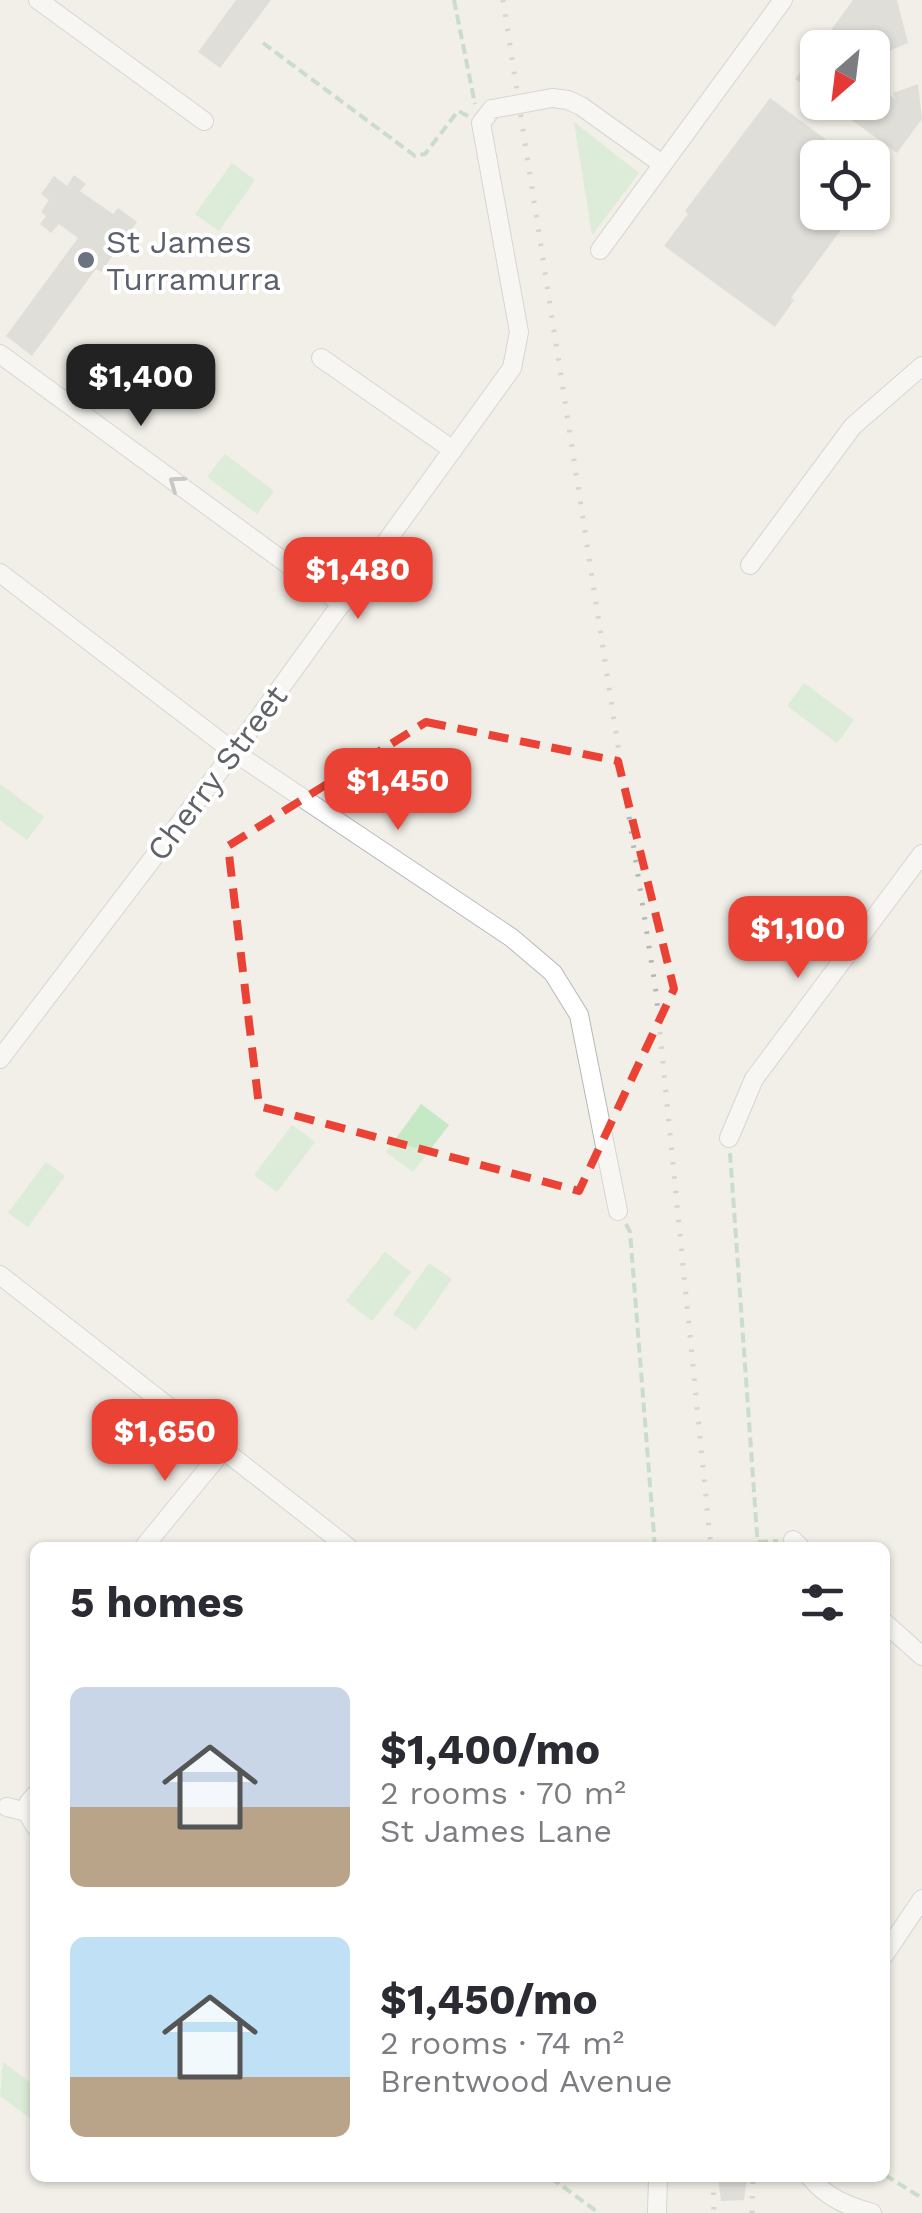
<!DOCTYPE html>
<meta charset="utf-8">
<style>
:root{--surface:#fff;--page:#f2f2f3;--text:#2b2b33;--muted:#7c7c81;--accent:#ea4335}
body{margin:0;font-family:"Work Sans",sans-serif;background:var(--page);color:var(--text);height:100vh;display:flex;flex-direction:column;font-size:38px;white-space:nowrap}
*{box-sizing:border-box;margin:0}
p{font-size:32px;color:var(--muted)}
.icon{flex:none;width:55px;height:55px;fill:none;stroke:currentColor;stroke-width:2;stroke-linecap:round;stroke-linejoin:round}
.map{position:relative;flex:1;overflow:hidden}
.sheet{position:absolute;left:30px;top:1542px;width:860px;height:640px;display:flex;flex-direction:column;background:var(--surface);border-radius:15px;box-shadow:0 2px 8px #0004}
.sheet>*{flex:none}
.needle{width:65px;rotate:208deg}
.tools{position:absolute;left:800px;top:30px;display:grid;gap:20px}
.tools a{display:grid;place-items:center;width:90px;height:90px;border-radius:15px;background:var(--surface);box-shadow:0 2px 8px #0004;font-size:50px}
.price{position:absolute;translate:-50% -85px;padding:0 22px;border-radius:20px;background:var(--accent);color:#fff;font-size:32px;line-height:65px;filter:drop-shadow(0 2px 5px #0008)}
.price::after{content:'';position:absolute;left:50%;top:60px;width:30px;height:22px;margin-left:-15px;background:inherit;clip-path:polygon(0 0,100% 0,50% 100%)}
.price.active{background:#222;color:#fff}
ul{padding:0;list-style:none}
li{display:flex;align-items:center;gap:30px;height:250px;padding:0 40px}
li span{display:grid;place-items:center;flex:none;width:280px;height:200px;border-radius:15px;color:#555}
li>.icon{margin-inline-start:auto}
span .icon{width:120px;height:120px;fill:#fffc;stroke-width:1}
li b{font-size:42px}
h2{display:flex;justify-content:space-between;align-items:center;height:120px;padding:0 40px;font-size:42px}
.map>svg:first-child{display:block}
.green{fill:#c5e8c5}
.building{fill:#cccac5}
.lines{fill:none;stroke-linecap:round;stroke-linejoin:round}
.minor-casing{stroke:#b5b8bc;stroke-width:20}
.path{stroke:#9cc7a9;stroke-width:4;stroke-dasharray:10 5;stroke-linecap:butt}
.minor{stroke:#fff;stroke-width:18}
.rail{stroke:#b6b7b8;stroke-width:5;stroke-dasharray:2.5 12;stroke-linecap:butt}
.minor-bridge-casing{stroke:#b5b8bc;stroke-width:20;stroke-linecap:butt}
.minor-bridge{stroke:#fff;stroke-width:18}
.oneway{stroke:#979a9d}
.marked{fill:none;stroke:#ea4335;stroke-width:8;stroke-dasharray:20 12;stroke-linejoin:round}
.worship-dot{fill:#6b7280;stroke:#fff;stroke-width:4}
.labels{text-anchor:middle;stroke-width:8;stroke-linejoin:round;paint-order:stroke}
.worship-label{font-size:32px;fill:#5b616d;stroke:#fff;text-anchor:start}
.street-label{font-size:32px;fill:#5f6368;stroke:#fff}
</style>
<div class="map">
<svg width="922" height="2213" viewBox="0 0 922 2213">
<rect width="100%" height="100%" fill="#f1efe8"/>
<!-- green -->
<g class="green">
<path d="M574,122L639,173L592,235Z"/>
<path d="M232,163L255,180L219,231L195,214Z"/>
<path d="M225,454L274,491L257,514L207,477Z"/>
<path d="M804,683L854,720L837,743L787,706Z"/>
<path d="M0,784L44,817L27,840L0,820Z"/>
<path d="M421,1104L449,1125L413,1172L386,1152Z"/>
<path d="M292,1125L315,1142L277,1192L254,1175Z"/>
<path d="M46,1162L65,1176L28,1227L8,1213Z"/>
<path d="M385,1252L411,1272L372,1321L346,1301Z"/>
<path d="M429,1263L452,1279L416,1330L393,1314Z"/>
<path d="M3,2062L35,2086V2122L0,2096Z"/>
</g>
<!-- building -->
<g class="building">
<path d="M236,0H271L220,68L198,52Z"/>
<path d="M853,0H897L908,43L882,54L880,48H818Z"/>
<path d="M818,49V95L795,79Z"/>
<path d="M872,81L895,99L893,93L918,84L922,119L897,153L827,102H872Z"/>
<path d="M770,98L851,158H818V212H854L791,298L794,300L775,327L664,246L688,214L685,211Z"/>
<path d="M74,175L86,184L80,191L113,214L118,208L137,222L101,272L96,269L32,356L6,336L78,238L59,224L51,233L40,224L46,216L41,212L49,200L41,194L54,176L67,186Z"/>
<path d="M718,2178H747L744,2200L721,2201Z"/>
</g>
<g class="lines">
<defs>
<g id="minor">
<path d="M38,0L204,121"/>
<path d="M552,98L568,100L581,106L662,164"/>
<path d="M600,250L783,0"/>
<path d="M0,354L342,604"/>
<path d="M321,358L453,450"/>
<path d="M750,565L853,426L922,366"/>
<path d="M0,573L234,752L512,938L553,973L579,1015L618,1211"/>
<path d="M0,1059L234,752L512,368L519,332L481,123L492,109"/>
<path d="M729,1138L754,1079L922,854"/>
<path d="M0,1275L349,1548"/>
<path d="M793,1540L801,1548"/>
<path d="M143,1548L223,1450"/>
<path d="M885,1623L922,1656"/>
<path d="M35,1795L29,1802L27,1812L35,1826"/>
<path d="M7,1807L27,1812"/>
<path d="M885,1954L922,1899"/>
<path d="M811,2178C827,2198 848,2206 872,2213"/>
<path d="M657,2213L658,2178"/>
</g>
</defs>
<!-- minor casing -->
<use href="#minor" class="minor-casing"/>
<!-- path -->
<g class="path">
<path d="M454,0L475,104"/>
<path d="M263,43L415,156L425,154L458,111L468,116"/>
<path d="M730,1153L758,1548"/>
<path d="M626,1224L630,1232L655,1548"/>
<path d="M758,1542L778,1541"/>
<path d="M885,2175L922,2198"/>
<path d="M551,2178L599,2213"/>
</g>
<!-- minor -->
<use href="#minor" class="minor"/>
<!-- rail -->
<g class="rail">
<path d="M503,0L656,992L711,1548"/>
<path d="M713,2178L714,2213"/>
<path d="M752,2213L753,2178"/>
</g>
<defs>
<path id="minor-bridge" d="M492,109L552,98"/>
</defs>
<!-- minor-bridge casing -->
<use href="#minor-bridge" class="minor-bridge-casing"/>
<!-- minor-bridge -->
<use href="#minor-bridge" class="minor-bridge"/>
</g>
<!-- one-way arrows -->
<defs><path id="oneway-chevron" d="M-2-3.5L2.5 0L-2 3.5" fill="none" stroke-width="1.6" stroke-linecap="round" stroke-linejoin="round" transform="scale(2.5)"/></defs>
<use class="oneway" href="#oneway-chevron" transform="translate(176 483) rotate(-144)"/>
<!-- marked area -->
<path d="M0 0H922V2213H0ZM426,722L618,761L674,989L579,1191L259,1106L228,846Z" fill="#f1efe8" fill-opacity=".55" fill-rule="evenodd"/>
<path class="marked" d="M426,722L618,761L674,989L579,1191L259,1106L228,846Z"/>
<!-- markers -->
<circle class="worship-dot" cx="86" cy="260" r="10"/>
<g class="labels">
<!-- worship labels -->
<g class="worship-label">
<text x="106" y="253">St James<tspan x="106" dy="37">Turramurra</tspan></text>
</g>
<!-- street labels -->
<g class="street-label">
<text transform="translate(217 773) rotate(-53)" y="11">Cherry Street</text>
</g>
</g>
</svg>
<div class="tools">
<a><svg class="needle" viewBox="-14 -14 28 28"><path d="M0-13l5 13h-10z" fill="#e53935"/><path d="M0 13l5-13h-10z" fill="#7c7c81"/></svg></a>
<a><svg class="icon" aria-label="locate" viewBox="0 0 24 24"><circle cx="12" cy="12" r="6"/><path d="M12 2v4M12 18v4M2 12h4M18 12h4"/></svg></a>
</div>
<b class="price active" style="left:141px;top:429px">$1,400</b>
<b class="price" style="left:358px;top:622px">$1,480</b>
<b class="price" style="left:398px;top:833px">$1,450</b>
<b class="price" style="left:798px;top:981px">$1,100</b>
<b class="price" style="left:165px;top:1484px">$1,650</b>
<section class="sheet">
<h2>5 homes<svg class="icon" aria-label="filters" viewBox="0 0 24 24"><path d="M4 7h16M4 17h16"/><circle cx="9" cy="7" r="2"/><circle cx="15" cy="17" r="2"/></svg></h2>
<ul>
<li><span style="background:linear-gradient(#c9d6e8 60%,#b9a48a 0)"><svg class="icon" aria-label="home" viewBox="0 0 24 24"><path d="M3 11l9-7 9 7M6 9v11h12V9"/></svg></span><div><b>$1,400/mo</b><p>2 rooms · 70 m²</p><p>St James Lane</p></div></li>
<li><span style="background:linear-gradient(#bfe0f5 70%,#b9a48a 0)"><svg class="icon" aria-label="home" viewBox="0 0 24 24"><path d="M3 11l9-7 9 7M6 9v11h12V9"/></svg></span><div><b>$1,450/mo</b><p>2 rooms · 74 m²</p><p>Brentwood Avenue</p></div></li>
</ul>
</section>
</div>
